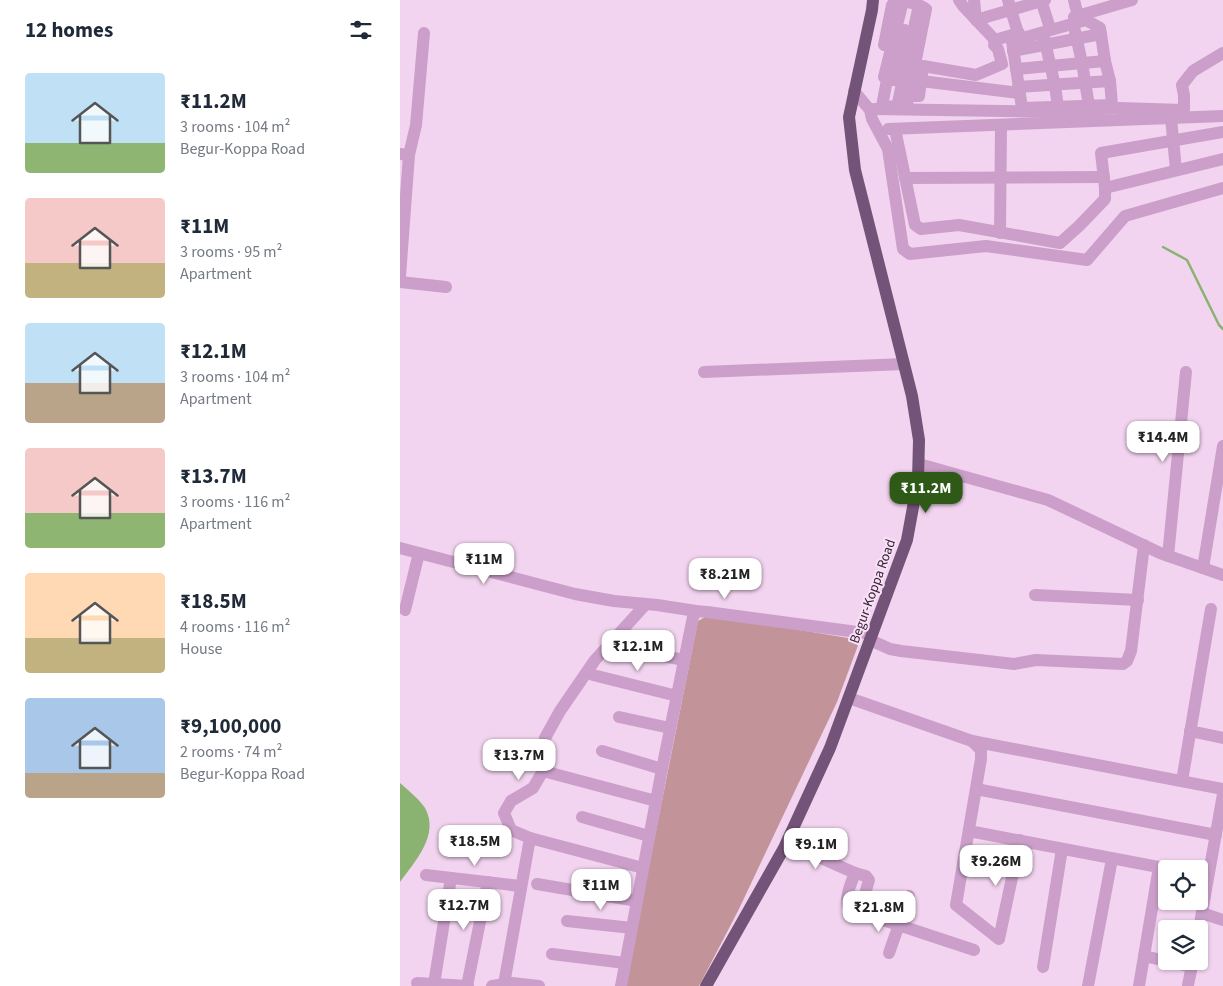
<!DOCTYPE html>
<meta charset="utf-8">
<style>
:root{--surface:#fff;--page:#f2f2f3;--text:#1f2937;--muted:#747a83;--accent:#2e5916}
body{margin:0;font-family:"Source Sans 3",sans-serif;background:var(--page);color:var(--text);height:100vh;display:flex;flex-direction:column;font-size:19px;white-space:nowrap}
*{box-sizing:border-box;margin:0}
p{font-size:16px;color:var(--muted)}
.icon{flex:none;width:28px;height:28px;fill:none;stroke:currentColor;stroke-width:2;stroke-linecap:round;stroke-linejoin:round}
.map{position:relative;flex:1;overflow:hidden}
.details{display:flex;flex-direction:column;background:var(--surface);width:400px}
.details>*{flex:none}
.fabs{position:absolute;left:758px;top:860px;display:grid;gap:10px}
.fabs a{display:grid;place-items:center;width:50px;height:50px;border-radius:5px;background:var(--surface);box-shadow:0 1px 4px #0004;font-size:25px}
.price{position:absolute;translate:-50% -42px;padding:0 11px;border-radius:10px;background:#fff;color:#222;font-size:16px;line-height:32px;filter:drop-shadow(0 1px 2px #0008)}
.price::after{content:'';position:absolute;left:50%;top:30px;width:15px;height:11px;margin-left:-8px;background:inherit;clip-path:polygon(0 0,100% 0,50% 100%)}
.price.selected{background:var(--accent);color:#fff}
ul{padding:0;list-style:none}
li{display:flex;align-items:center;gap:15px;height:125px;padding:0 25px}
li span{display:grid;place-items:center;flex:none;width:140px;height:100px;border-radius:5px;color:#555}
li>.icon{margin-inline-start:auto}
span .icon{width:60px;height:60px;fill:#fffc;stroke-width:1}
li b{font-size:21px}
h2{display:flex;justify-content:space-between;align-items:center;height:60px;padding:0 25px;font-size:21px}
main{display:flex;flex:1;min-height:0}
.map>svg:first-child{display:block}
.green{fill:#c29398}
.water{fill:#8ab271}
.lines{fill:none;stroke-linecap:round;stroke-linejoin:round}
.stream{stroke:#8ab271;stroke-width:2.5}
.minor{stroke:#cb9fca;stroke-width:12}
.major{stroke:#745378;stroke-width:12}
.labels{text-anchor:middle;stroke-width:4;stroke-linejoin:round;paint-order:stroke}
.street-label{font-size:14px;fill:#322434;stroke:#fae0f7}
</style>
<main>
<section class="details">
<h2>12 homes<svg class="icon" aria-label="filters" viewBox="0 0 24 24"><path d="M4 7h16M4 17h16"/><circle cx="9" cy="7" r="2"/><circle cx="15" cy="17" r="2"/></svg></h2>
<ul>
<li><span style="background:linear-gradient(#bfe0f5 70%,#8fb573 0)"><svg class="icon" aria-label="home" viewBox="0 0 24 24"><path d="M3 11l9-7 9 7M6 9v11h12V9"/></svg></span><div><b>₹11.2M</b><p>3 rooms · 104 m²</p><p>Begur-Koppa Road</p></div></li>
<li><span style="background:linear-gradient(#f6c9c9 65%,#c2b280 0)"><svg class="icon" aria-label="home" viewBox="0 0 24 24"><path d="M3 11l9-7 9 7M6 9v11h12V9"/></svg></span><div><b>₹11M</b><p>3 rooms · 95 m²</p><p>Apartment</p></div></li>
<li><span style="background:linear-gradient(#bfe0f5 60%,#b9a48a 0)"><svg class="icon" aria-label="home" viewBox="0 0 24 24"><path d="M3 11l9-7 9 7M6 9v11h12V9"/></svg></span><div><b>₹12.1M</b><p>3 rooms · 104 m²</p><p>Apartment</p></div></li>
<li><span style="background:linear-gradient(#f6c9c9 65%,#8fb573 0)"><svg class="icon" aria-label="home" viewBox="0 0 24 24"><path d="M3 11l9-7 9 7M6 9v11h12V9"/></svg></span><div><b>₹13.7M</b><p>3 rooms · 116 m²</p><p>Apartment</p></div></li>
<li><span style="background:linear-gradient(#ffd9b3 65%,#c2b280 0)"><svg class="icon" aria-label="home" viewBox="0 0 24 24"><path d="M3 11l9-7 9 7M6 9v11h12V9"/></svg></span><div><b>₹18.5M</b><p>4 rooms · 116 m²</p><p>House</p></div></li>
<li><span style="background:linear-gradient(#a9c7e8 75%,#b9a48a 0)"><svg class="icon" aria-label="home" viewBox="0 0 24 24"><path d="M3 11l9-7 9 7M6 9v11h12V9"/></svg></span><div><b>₹9,100,000</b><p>2 rooms · 74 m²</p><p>Begur-Koppa Road</p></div></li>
</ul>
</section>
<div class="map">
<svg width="823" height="986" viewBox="0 0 823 986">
<rect width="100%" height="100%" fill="#f3d4f0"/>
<!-- green -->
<path class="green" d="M309,615L460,640L437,702L338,911L299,986H225L298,621Z"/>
<!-- water -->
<path class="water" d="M0,783C7,789 21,801 25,808C40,835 15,861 0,882Z"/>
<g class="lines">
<!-- stream -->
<path class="stream" d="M763,247L787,260L819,325L823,329"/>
<!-- minor -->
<g class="minor">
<path d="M559,0L563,6L595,40L619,33"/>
<path d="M574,0L576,20L645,0"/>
<path d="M608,0L618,33"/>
<path d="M641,0L649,25"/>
<path d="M674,0L678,16"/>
<path d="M674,17L732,0"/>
<path d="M686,20L700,28L705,61L710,81L712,105L622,108L612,41Z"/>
<path d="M675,31L682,63L689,106"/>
<path d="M644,37L655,86L658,107"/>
<path d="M484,45L492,5L498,0"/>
<path d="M613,51L701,34"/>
<path d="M616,69L705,61"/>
<path d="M503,81L493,80L505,30"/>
<path d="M521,81L619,93"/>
<path d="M618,87L710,81"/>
<path d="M454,91L470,110L472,119L488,149L503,249L510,254L586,246L687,260L725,216L823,188"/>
<path d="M509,96H519L523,66L576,75L602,64L598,49L594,45L595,40"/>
<path d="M474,109L660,112L718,108L784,110V95L782,85L793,71L823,53"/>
<path d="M506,109L526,9C520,4 511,3 503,1L484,77L487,80L482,106L497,107L519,5"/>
<path d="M771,118L776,170"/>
<path d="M488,129L823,116"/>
<path d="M495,129L515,225L521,229L559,225L660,243L679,226L705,199V188L701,153L823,132"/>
<path d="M0,154L9,155L16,125L24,33"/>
<path d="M505,178L704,177"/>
<path d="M705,188L823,159"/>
<path d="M600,233L601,125"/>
<path d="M0,276L9,155"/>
<path d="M0,282L46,287"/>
<path d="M304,372L504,364"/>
<path d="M519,464L648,500L760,553L823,575"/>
<path d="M0,548L175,594L214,601L257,605L296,611L307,612L472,634"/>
<path d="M768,556L786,372"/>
<path d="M803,568L823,446"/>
<path d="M635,595L738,600"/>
<path d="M5,610L19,553"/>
<path d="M470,640L490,649L501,651L614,664L636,660L723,664L727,661L731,651L744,545"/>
<path d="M242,652L284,660"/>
<path d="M193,675L277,696"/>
<path d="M449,698L572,741L823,789"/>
<path d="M219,717L270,728"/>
<path d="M790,731L823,738"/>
<path d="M572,741L581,750V759L556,905L599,939L620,840"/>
<path d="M202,751L262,769"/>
<path d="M143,771L256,801"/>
<path d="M782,781L811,609"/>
<path d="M576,789L816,835"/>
<path d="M182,817L249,836"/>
<path d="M569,831L769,869"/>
<path d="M130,838L243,868"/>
<path d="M387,843L455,873L466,876L469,880L460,912"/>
<path d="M455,873C451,884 445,895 448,907L453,910L574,950"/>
<path d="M26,875L120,886"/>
<path d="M137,884L237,901"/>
<path d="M802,913L823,920"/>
<path d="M167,921L232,928"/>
<path d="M799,929L823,794"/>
<path d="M489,953L509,896"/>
<path d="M152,954L225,963"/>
<path d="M744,956L766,961"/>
<path d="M767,961L792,967"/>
<path d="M643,967L662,849"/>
<path d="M17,983L68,986"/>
<path d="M34,984L51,878"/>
<path d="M104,984L130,838L111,830L104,813L111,801L133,788L143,771L145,738L160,711L195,660L246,604"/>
<path d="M788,985L793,961"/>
<path d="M67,986L88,882"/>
<path d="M92,986L112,983L139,986"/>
<path d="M221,986L262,769L293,617L296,611"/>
<path d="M688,986L712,859"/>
<path d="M739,986L759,867"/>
</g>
<!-- major -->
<path class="major" d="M306,986L384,848L430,748L507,540L518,480L519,440L512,396L455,170L449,117L472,10L473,0"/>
</g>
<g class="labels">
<!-- street labels -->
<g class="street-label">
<text transform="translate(472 591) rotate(-70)" y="5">Begur-Koppa Road</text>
</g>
</g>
</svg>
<div class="fabs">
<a><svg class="icon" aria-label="locate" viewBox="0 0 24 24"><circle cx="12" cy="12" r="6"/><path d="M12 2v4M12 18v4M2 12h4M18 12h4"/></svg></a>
<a><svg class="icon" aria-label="layers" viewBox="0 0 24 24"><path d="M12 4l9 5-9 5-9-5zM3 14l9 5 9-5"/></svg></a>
</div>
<b class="price" style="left:763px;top:463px">₹14.4M</b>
<b class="price selected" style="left:526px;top:514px">₹11.2M</b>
<b class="price" style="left:84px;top:585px">₹11M</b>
<b class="price" style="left:325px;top:600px">₹8.21M</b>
<b class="price" style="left:238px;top:672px">₹12.1M</b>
<b class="price" style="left:119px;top:781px">₹13.7M</b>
<b class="price" style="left:75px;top:867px">₹18.5M</b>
<b class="price" style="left:416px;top:870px">₹9.1M</b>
<b class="price" style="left:596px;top:887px">₹9.26M</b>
<b class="price" style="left:201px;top:911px">₹11M</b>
<b class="price" style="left:64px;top:931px">₹12.7M</b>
<b class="price" style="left:479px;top:933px">₹21.8M</b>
</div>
</main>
